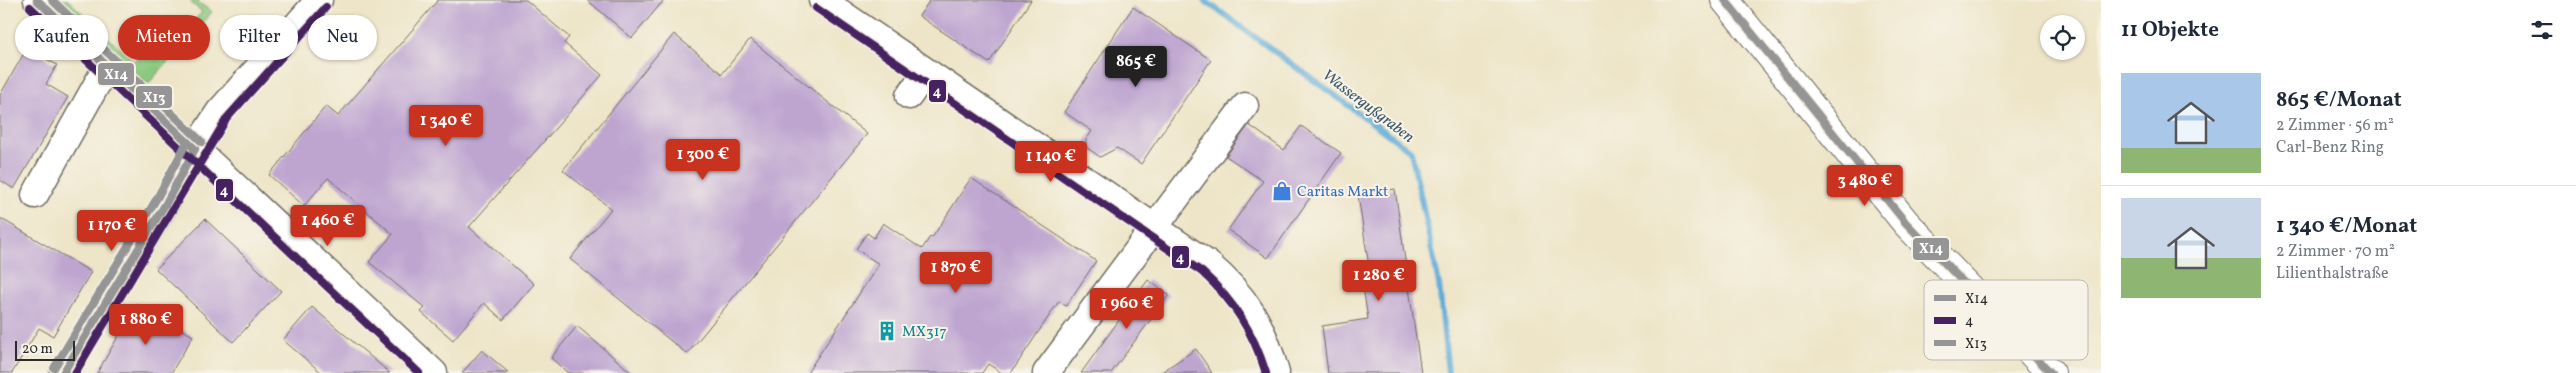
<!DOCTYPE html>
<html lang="de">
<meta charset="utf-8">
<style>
:root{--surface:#fff;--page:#f6f6f7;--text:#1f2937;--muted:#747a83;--line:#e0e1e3;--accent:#c8321e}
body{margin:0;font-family:Vollkorn,serif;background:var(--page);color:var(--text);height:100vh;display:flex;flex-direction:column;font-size:19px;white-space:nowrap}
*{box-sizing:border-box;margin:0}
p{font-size:16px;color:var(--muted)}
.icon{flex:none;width:28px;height:28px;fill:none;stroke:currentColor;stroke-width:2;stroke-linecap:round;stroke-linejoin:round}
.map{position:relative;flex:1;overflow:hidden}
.panel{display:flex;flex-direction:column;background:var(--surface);width:475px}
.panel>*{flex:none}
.banner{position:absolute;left:15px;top:15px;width:475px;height:45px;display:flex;gap:10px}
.tools{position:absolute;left:2040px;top:15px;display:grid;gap:10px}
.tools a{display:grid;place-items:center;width:45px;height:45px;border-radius:50%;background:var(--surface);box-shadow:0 1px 4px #0004;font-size:25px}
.scale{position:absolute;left:15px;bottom:12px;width:60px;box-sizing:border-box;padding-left:5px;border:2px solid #2b2b2b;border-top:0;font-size:14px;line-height:18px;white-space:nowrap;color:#2b2b2b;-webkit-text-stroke:4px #f7f3e8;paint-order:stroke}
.price{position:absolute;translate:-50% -42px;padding:0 11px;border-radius:5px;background:var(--accent);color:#fff;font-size:16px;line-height:32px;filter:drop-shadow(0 1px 2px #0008)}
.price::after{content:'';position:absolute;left:50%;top:30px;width:15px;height:11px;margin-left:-8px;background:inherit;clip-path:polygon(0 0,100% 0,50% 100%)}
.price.on{background:#222;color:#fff}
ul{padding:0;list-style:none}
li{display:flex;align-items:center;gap:15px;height:125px;padding:0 20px}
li+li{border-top:1px solid var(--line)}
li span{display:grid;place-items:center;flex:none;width:140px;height:100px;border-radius:0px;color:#555}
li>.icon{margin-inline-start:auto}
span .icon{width:60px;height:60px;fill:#fffc;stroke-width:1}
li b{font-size:21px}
h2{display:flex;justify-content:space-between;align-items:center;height:60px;padding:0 20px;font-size:21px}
.chip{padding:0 18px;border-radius:22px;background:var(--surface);box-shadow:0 1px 4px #0004;font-size:18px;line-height:45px}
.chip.on{background:var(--accent);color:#fff}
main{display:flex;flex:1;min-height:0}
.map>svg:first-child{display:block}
.green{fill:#8bc97f;stroke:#5b7a55}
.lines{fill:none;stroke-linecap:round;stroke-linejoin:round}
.stream{stroke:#5eacd8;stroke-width:6}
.building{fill:#bea5d0}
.minor-casing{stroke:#6f6c62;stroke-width:29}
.major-casing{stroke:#6f6c62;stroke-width:30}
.minor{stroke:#fff;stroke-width:26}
.major{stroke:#fff;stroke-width:28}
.bus-1-casing{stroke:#f7f3e8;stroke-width:11}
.bus-2-casing{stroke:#f7f3e8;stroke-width:11}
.bus-3-casing{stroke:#f7f3e8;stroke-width:11}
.bus-1{stroke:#959595;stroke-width:8}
.bus-2{stroke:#472261;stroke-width:8}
.bus-3{stroke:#959595;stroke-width:8}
.labels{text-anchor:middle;stroke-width:4;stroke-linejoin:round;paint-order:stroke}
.shop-label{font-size:15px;fill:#366cbe;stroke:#f7f3e8;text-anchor:start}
.culture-label{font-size:15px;fill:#0d838f;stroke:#f7f3e8;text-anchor:start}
.water-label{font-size:16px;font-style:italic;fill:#3d5868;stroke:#f7f3e8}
.key{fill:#f7f3e8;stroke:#bab7af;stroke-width:1}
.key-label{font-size:14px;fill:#2b2b2b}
.line-badge{stroke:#f7f3e8;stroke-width:2}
.badge-label{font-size:14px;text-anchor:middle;font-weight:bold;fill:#fff}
</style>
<main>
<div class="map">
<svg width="2101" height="373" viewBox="0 0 2101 373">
<rect width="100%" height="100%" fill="#f7f3e8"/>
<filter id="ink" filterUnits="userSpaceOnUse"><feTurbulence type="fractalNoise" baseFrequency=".02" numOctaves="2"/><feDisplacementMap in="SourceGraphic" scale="10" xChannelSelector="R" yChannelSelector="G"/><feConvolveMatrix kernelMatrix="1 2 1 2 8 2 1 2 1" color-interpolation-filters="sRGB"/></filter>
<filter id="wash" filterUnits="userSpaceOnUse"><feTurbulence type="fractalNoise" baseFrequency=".0096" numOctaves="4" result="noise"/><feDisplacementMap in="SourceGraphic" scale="20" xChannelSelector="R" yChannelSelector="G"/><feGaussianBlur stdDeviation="1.12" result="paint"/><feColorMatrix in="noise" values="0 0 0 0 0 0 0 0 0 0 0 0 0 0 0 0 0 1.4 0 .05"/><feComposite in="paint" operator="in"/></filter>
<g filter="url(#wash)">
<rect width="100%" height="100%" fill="#eee5c8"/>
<!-- green -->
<path class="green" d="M59,0H68L134,62L144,51L157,61L202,12L191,3L193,0H199L198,2L212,12L148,84Z"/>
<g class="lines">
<!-- stream -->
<path class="stream" d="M1204,0L1411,151L1439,284L1448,373"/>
</g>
<g id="blocks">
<!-- building -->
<g class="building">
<path d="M438,0H526L569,37L564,43L602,75L469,227L534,284L503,320L484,303L453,340L421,312L425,308L369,262L393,234L328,178L304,206L269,175L326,106L338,116Z"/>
<path d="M587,0H664L632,38Z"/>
<path d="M930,0H1031L989,63L919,16Z"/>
<path d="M1133,7L1211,60L1141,164L1117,148L1100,157L1086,147V140L1092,131L1064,112Z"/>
<path d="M674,34L722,74L750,39L867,134L687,354L570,259L611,209L563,170Z"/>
<path d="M27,48L57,65L46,84L68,97L14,189L0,180V95Z"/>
<path d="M1249,125L1284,150L1301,126L1341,153L1268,258L1228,230L1263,181L1226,156Z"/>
<path d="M971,178L1096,261L1066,306L1059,301L1011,373H1002L988,364L982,373H807L879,264L856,249L867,233L874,238L883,223L922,249L930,237L932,238Z"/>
<path d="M1395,189L1421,373H1328L1322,326L1368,319L1363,287L1372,286L1358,195Z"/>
<path d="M0,218L91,272L53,336L39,328L12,373H0Z"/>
<path d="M205,219L281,291L233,342L156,269Z"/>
<path d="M1148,280L1169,295L1111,373H1081Z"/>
<path d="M137,304L193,336L171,373H97Z"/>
<path d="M312,307L390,373H322L283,340Z"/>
<path d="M577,326L632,373H568L551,358Z"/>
<path d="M1196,349L1212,373H1160Z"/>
<path d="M482,350L509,373H462Z"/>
</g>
</g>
</g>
<g filter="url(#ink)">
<use href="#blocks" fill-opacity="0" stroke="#6f6c62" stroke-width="1"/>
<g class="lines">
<defs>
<g id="minor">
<path d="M37,0L434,373"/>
<path d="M822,0L1208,264C1246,296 1263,325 1276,373"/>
<path d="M909,96L926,72"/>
<path d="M35,195L107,66"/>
<path d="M63,373L166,203L195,149L219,112L319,0"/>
<path d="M1046,373L1245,106"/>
</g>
<path id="major" d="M1725,0L1906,223L2051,373"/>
</defs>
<!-- minor casing -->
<use href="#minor" class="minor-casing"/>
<!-- major casing -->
<use href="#major" class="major-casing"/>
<!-- minor -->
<use href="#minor" class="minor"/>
<!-- major -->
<use href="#major" class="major"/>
<defs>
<g id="bus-1">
<path d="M37,0L195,149"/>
<path d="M1725,0L1906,223L2051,373"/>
<path d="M63,373L166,203L195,149"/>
</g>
<g id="bus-2">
<path d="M30,7L419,373"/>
<path d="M816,8L1202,272C1234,301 1253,332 1266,373"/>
<path d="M75,373L227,118L326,7"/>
</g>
<g id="bus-3">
<path d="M52,0L202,142"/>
<path d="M54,368L157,198L186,144"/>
</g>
</defs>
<!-- bus-1 casing -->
<use href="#bus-1" class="bus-1-casing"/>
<!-- bus-2 casing -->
<use href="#bus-2" class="bus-2-casing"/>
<!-- bus-3 casing -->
<use href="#bus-3" class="bus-3-casing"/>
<!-- bus-1 -->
<use href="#bus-1" class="bus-1"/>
<!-- bus-2 -->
<use href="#bus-2" class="bus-2"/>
<!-- bus-3 -->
<use href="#bus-3" class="bus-3"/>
</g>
</g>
<!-- icons -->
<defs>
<symbol id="shop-bare" viewBox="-9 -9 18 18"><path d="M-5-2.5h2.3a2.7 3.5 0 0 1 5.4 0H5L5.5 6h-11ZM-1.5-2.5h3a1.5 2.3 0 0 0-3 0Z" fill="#3f7fe0" stroke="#f7f3e8" stroke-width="2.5" paint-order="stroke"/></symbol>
<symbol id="building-bare" viewBox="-9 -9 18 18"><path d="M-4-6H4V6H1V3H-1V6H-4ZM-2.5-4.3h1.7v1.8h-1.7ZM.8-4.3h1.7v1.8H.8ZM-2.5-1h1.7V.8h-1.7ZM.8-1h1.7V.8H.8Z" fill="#0f9aa8" stroke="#f7f3e8" stroke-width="2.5" paint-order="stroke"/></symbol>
</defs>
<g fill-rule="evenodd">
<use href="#shop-bare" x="1268" y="177" width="28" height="28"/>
<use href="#building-bare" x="873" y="317" width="28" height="28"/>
</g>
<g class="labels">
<!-- shop labels -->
<g class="shop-label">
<text x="1297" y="196">Caritas Markt</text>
</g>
<!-- culture labels -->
<g class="culture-label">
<text x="902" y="336">MX317</text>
</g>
<!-- water labels -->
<g class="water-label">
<text transform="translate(1369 105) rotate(37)" y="6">Wassergußgraben</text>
</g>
</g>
<!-- legend -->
<rect x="1924" y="280" width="164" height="80" rx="8" class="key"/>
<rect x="1934" y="295" width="22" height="6" fill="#959595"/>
<rect x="1934" y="317" width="22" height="7" fill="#472261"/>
<rect x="1934" y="340" width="22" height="6" fill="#959595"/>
<g class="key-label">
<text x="1965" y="303">X14</text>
<text x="1965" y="325">4</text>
<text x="1965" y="348">X13</text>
</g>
<g class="line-badge">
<rect x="97" y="62" width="38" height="24" rx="5" fill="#959595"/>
<rect x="928" y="79" width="19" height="24" rx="5" fill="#472261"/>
<rect x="135" y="85" width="38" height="24" rx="5" fill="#959595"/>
<rect x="215" y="178" width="19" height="24" rx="5" fill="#472261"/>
<rect x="1912" y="237" width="38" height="24" rx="5" fill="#959595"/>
<rect x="1171" y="245" width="19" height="24" rx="5" fill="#472261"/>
</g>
<g class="badge-label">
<text x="116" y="79">X14</text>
<text x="937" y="96">4</text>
<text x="154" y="102">X13</text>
<text x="224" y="195">4</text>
<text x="1931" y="253">X14</text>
<text x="1180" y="262">4</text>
</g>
</svg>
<div class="tools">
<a><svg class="icon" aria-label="locate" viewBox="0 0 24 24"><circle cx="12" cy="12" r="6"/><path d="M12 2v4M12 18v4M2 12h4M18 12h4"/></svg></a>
</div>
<div class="scale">20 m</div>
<b class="price on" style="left:1136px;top:88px">865 €</b>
<b class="price" style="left:446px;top:147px">1 340 €</b>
<b class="price" style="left:703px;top:181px">1 300 €</b>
<b class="price" style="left:1051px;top:183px">1 140 €</b>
<b class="price" style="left:1865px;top:207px">3 480 €</b>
<b class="price" style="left:328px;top:247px">1 460 €</b>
<b class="price" style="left:112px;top:252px">1 170 €</b>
<b class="price" style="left:956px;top:294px">1 870 €</b>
<b class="price" style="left:1379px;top:302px">1 280 €</b>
<b class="price" style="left:1127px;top:330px">1 960 €</b>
<b class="price" style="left:146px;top:346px">1 880 €</b>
<div class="banner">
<a class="chip">Kaufen</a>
<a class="chip on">Mieten</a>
<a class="chip">Filter</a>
<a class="chip">Neu</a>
</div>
</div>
<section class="panel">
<h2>11 Objekte<svg class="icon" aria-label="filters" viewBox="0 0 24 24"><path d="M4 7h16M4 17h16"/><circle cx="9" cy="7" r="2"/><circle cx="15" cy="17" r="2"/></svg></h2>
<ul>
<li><span style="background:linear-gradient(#a9c7e8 75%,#8fb573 0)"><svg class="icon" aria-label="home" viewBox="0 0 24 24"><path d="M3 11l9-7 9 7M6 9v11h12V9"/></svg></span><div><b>865 €/Monat</b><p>2 Zimmer · 56 m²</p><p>Carl-Benz Ring</p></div></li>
<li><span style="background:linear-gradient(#c9d6e8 60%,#8fb573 0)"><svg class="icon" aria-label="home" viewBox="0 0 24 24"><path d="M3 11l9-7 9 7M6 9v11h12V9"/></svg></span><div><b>1 340 €/Monat</b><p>2 Zimmer · 70 m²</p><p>Lilienthalstraße</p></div></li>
</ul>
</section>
</main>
